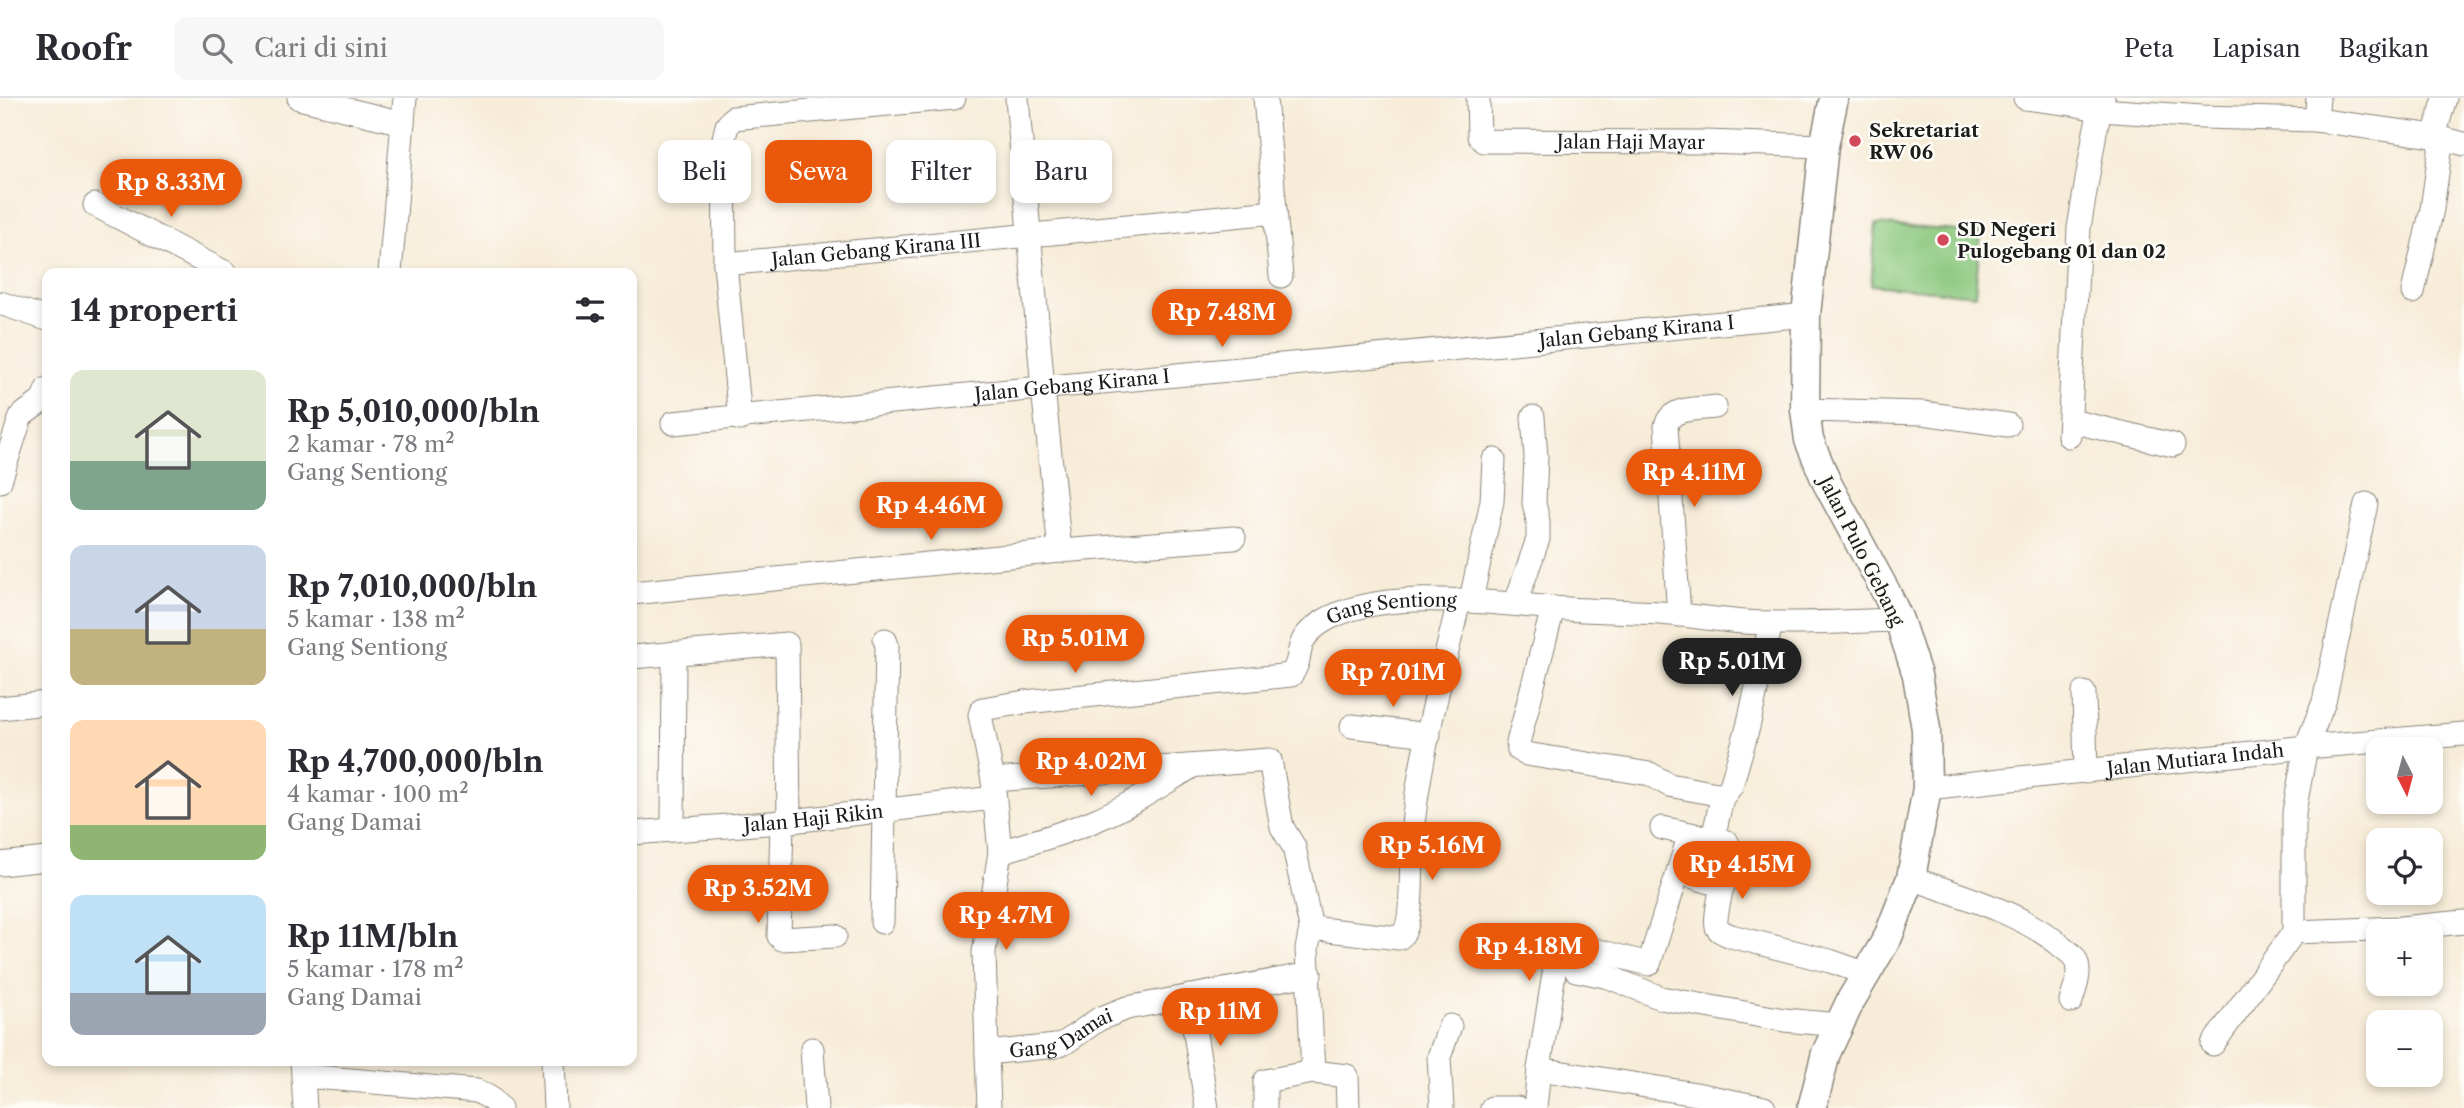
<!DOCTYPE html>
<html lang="id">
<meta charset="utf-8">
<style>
:root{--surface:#fff;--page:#f7f7f7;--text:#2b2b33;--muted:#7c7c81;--line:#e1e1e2;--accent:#ea580c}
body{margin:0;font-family:"Libre Caslon Text",serif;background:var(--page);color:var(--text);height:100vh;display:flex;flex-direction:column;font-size:26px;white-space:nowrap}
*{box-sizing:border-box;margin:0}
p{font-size:23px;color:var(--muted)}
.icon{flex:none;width:38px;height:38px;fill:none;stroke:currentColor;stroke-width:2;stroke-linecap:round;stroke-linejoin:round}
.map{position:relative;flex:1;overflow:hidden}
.sheet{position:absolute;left:42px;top:170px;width:595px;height:798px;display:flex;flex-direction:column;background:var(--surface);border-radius:14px;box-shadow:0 4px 10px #0003}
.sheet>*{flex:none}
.hud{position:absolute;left:658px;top:42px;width:665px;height:63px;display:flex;gap:14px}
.needle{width:46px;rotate:174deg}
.tools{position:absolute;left:2366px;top:639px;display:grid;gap:14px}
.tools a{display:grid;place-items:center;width:77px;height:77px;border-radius:14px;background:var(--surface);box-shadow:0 4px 10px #0003;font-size:35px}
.price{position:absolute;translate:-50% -60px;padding:0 16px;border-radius:24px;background:var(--accent);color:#fff;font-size:23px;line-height:46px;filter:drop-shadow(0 2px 4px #0008)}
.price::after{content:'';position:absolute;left:50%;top:42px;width:21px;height:16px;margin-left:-10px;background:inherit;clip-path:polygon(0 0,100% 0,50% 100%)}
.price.selected{background:#222;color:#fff}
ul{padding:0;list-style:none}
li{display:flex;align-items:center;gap:21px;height:175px;padding:0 28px}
li span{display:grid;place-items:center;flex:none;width:196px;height:140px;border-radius:14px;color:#555}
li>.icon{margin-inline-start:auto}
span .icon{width:84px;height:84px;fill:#fffc;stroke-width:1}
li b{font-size:30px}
h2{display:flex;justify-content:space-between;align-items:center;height:84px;padding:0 28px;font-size:30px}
.tag{padding:0 24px;border-radius:14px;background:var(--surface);box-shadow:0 4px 10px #0003;font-size:24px;line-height:63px}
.tag.selected{background:var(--accent);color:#fff}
header{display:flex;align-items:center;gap:42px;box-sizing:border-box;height:98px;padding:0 35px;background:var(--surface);border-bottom:2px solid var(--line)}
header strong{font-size:33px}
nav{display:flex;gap:38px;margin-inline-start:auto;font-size:24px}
.search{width:490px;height:63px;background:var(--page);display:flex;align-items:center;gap:18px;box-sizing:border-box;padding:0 24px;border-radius:14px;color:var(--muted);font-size:26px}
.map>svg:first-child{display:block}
.green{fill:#8ac77d;stroke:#53724c;stroke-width:2}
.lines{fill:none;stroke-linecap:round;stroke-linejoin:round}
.minor-casing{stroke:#8a847a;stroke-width:25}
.major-casing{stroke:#8a847a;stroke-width:31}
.minor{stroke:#fff;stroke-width:23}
.major{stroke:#fff;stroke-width:28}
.poi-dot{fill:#d1495b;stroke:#fdfcf7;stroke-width:2.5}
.labels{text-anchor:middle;stroke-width:5;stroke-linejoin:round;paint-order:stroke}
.poi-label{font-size:19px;font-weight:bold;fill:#1c1c1c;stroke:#fdfcf7;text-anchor:start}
.street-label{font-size:19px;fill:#1c1c1c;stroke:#fdfcf7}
</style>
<header>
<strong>Roofr</strong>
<div class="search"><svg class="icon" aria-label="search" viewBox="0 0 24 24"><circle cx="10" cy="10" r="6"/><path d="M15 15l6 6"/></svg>Cari di sini</div>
<nav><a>Peta</a><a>Lapisan</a><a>Bagikan</a></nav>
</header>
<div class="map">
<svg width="2464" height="1010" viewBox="0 0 2464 1010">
<rect width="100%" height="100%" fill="#fdfcf7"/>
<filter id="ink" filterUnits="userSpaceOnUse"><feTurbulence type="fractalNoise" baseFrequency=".0143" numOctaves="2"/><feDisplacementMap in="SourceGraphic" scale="14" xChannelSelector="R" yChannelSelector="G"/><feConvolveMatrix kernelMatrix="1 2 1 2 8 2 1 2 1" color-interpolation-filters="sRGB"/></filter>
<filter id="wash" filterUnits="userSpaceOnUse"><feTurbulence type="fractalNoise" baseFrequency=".00686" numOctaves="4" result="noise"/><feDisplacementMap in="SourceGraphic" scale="28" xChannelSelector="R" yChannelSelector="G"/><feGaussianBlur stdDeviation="1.57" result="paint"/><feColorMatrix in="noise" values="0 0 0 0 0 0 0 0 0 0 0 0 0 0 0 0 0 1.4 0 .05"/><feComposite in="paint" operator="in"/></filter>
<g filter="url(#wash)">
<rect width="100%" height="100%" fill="#f7ecd8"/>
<!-- green -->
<path class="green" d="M1876,126L1981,135L1975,197L1871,187Z"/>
</g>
<g filter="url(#ink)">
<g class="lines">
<defs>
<g id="minor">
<path d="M299,0L403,25"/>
<path d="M1017,0L1043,290L1060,453"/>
<path d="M1265,0L1281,178"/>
<path id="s1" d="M1478,0L1479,38L1484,43L1705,44L1824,48"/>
<path d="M2025,0L2073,6L2101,12L2202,19L2316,22L2434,38L2464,46"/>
<path d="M2316,22L2318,0"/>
<path d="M2434,38L2445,0"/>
<path d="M95,107L226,175"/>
<path id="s2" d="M725,166L1275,114"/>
<path d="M390,175L405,0"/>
<path d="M2413,194L2432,111L2442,40"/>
<path d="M0,205L47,221"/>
<path d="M1805,312L1923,315L2008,327"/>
<path d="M740,321L725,166L724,40L727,28L733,20L954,0"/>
<path d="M2071,323L2173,347"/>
<path id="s3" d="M673,325L1806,217"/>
<path d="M2069,338L2079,130L2095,34L2103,0"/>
<path d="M0,383L21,318L42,303L47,291"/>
<path d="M632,495L1060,453L1234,440"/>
<path d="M1471,502L1492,403L1494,362"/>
<path d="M1516,504L1538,441V423L1534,405L1536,359L1533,319"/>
<path d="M1553,510L1518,645L1519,652L1526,656L1650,676L1669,687L1717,696L1726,695L1731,688L1748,629L1771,525"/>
<path d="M1679,517L1666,328C1671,308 1697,312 1715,309"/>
<path d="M632,559L787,546L789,723"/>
<path d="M2084,595L2086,674"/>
<path d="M0,610L47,605"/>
<path d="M1352,628L1429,637"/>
<path d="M993,682L1270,662L1282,729L1294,749L1311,830"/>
<path id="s4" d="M1927,690L2306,649L2464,636"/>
<path d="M782,724L779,838L782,841L835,838"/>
<path d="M1662,730L1727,744L1730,750C1728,765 1713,820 1717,829C1719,834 1727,836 1731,838L1830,863L1867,876"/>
<path d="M673,731L674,555"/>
<path id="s5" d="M632,735L782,724L994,700"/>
<path d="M1690,736L1678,774L1723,788"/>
<path d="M1713,740L1723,696"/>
<path d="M1000,754C1033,744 1066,735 1098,721C1129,708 1158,689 1188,671"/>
<path d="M0,766L47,761"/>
<path d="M1678,774L1649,866L1559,843L1539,971L1696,996L1764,1010"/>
<path d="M1911,780C1961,798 2017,813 2059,846C2064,851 2072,855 2075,861C2082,874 2075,890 2071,903"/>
<path d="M882,824L887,547L885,542"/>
<path d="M2294,834L2400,830L2464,824"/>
<path d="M1576,872L1609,879L1661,900L1784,922L1839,927"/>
<path d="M1189,898L1207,1010"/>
<path d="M2213,946L2294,834V714L2306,649L2324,604L2366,406"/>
<path d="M812,951L816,1010"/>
<path id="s6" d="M987,955L984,854L1000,754L993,682L980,617L982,611L1025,604L1291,577C1306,557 1290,545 1322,524C1377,489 1490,504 1553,510C1588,513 1624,513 1660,515C1688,517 1716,522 1744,524C1796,527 1848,523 1899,522"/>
<path d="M302,962L305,1010"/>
<path d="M553,962L555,1010"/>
<path d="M1313,974L1307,851L1311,830L1399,840C1416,830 1410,758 1412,737C1419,658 1442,579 1459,502"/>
<path d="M304,978L477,993L490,1000L500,1010"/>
<path id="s7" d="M989,1010L987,955L1056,948L1066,944L1099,921L1127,910L1310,876"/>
<path d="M1265,1010V983L1313,974L1347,978L1348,1010"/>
<path d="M1442,1010L1439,959L1450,928"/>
<path d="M1492,1010H1517"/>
<path d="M1535,1010L1539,971"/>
</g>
<path id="major" d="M1812,1010L1826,955L1851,902L1888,839L1911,780L1927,690L1926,631L1917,577L1899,522L1887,496L1827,385L1809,342L1805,312L1806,217L1824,48L1834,0"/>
</defs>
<!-- minor casing -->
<use href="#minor" class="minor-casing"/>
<!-- major casing -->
<use href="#major" class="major-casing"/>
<!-- minor -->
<use href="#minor" class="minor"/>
<!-- major -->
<use href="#major" class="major"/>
</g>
</g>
<!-- markers -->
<g class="poi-dot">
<circle cx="1855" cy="43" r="7"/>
<circle cx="1943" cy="142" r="7"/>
</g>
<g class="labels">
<!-- poi labels -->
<g class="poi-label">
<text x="1869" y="39">Sekretariat<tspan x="1869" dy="22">RW 06</tspan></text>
<text x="1957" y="138">SD Negeri<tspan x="1957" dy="22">Pulogebang 01 dan 02</tspan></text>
</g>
<!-- street labels -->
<g class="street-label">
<text dy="7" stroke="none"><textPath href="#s1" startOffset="192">Jalan Haji Mayar</textPath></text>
<text dy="7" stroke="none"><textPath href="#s2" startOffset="152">Jalan Gebang Kirana III</textPath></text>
<text dy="7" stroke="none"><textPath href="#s3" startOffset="968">Jalan Gebang Kirana I</textPath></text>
<text dy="7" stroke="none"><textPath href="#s3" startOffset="401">Jalan Gebang Kirana I</textPath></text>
<text transform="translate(1862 453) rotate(63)" y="7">Jalan Pulo Gebang</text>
<text dy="7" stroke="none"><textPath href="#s6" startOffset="794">Gang Sentiong</textPath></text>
<text dy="7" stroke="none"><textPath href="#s4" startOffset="270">Jalan Mutiara Indah</textPath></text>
<text dy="7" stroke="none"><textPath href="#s5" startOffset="182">Jalan Haji Rikin</textPath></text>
<text dy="7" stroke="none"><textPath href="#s7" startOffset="133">Gang Damai</textPath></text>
</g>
</g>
</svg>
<div class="tools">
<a><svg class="needle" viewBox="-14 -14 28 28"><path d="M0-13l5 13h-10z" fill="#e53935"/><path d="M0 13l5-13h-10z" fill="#7c7c81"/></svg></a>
<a><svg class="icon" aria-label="locate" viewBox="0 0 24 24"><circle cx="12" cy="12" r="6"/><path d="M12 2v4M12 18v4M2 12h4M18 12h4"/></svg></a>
<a>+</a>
<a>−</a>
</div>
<b class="price" style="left:171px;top:121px">Rp 8.33M</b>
<b class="price" style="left:1222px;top:251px">Rp 7.48M</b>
<b class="price" style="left:1694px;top:411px">Rp 4.11M</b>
<b class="price" style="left:931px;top:444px">Rp 4.46M</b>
<b class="price" style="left:1075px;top:577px">Rp 5.01M</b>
<b class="price selected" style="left:1732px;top:600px">Rp 5.01M</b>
<b class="price" style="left:1393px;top:611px">Rp 7.01M</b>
<b class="price" style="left:1091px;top:700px">Rp 4.02M</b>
<b class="price" style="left:1432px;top:784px">Rp 5.16M</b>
<b class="price" style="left:1742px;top:803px">Rp 4.15M</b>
<b class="price" style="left:758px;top:827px">Rp 3.52M</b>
<b class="price" style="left:1006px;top:854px">Rp 4.7M</b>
<b class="price" style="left:1529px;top:885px">Rp 4.18M</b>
<b class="price" style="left:1220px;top:950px">Rp 11M</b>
<div class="hud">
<a class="tag">Beli</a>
<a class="tag selected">Sewa</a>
<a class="tag">Filter</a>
<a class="tag">Baru</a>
</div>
<section class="sheet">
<h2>14 properti<svg class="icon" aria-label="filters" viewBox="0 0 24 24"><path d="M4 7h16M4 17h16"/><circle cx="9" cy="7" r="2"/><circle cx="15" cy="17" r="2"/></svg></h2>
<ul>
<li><span style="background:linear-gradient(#dfe7d0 65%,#7fa58c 0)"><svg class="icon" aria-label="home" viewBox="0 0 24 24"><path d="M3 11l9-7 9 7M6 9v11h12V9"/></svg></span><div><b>Rp 5,010,000/bln</b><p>2 kamar · 78 m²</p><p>Gang Sentiong</p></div></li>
<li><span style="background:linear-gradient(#c9d6e8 60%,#c2b280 0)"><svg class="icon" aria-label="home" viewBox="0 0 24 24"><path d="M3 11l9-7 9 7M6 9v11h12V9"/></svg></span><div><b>Rp 7,010,000/bln</b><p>5 kamar · 138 m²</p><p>Gang Sentiong</p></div></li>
<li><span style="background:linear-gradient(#ffd9b3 75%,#8fb573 0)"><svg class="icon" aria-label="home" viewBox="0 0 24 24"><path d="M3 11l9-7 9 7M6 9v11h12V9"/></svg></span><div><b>Rp 4,700,000/bln</b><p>4 kamar · 100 m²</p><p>Gang Damai</p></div></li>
<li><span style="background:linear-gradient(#bfe0f5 70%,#9aa5b1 0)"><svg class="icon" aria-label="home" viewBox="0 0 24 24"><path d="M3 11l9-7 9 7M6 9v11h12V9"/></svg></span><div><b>Rp 11M/bln</b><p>5 kamar · 178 m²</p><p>Gang Damai</p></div></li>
</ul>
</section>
</div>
